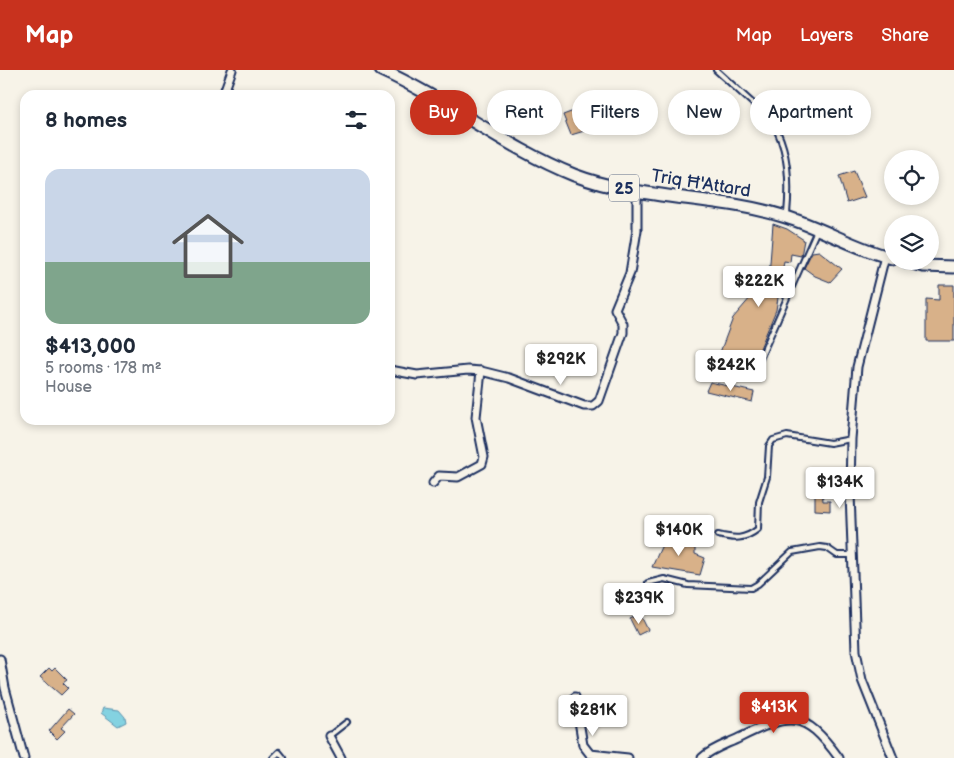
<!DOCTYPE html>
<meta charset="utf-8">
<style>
:root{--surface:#fff;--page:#f6f6f7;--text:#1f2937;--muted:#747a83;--line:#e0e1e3;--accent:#c8321e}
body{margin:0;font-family:"Balsamiq Sans",sans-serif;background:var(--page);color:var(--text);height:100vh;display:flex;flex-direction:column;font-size:19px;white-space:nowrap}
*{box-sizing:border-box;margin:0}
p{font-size:16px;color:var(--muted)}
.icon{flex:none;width:28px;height:28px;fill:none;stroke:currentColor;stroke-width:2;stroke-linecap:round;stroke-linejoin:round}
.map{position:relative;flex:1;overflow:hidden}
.side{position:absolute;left:20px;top:20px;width:375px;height:335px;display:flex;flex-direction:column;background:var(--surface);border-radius:15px;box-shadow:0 2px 8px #0003}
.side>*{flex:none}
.top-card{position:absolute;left:410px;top:20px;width:469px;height:45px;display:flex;gap:10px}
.fabs{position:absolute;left:884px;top:80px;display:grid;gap:10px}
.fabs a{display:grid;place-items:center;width:55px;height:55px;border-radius:50%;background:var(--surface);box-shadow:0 2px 8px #0003;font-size:25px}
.price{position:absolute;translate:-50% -42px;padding:0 11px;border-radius:5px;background:#fff;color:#222;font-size:16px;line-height:32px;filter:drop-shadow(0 1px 2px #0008)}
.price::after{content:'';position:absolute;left:50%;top:30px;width:15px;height:11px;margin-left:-8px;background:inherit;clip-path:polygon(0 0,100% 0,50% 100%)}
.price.on{background:var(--accent);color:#fff}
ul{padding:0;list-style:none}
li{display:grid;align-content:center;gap:10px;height:265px;padding:0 25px}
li+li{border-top:1px solid var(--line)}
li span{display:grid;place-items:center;height:155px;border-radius:15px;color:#555}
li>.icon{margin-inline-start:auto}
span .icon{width:90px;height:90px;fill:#fffc;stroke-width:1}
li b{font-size:21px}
h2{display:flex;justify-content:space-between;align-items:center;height:60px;padding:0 25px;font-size:21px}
.chip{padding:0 18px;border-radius:22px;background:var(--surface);box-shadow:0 2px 8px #0003;font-size:18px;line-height:45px}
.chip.on{background:var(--accent);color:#fff}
header{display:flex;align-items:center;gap:30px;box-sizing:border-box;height:70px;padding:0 25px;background:var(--accent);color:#fff}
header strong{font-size:24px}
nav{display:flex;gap:28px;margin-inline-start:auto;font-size:18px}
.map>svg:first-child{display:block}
.water{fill:#84d2e1;stroke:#5a91ad}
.building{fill:#d8b189;stroke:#1b2f5e}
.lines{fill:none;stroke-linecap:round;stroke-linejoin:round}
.service-casing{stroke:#1b2f5e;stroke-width:8}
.minor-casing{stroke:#1b2f5e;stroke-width:11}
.primary-casing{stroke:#1b2f5e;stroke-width:15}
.service{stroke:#f7f3e8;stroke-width:4}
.minor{stroke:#f7f3e8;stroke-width:7}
.primary{stroke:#f7f3e8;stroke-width:11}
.labels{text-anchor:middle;stroke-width:5;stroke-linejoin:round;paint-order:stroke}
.shield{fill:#f7f3e8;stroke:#5d6a87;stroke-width:1}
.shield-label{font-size:16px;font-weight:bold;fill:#1b2f5e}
.street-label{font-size:18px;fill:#1b2f5e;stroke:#f7f3e8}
</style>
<header>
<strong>Map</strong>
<nav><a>Map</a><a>Layers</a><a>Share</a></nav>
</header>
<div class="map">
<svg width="954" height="688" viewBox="0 0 954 688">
<rect width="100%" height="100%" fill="#f7f3e8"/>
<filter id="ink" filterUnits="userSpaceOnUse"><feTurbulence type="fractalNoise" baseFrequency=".02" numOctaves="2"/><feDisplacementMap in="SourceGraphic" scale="10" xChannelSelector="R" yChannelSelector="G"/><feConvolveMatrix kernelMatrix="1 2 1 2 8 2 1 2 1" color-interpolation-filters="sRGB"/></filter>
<g filter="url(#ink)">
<!-- water -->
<path class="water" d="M103,638L119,640L125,647L126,652L118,656L101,643Z"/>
<!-- building -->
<g class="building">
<path d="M587,36L591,59L571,65L563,45Z"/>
<path d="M854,101L865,127L847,133L839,106Z"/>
<path d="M773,154L787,159L804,170L801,186L791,184L790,192L784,191L776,240L748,307L716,293L733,248L769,206Z"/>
<path d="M819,181L842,199L830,212L815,206L804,198L812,182Z"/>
<path d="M939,215H954V271H926V229L939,230Z"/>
<path d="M710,312L754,322L752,332L706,321Z"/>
<path d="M815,419H822L823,431H830V441L815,440Z"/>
<path d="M666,466L695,476V484L705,488L700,505L652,497Z"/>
<path d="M640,544L648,560L638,565L630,549Z"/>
<path d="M49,598L52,601L55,598L67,610L63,613L68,618L61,625L40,607Z"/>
<path d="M68,639L74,644L61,658L65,661L57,669L49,661Z"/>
</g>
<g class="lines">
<defs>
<g id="service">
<path d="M716,0L769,48C789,74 790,113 787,144"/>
<path d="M752,307L817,160"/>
<path d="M718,465C735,469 744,470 758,459L759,432L767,407L769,376L773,370L787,366L830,373L851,369"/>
<path d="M648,513L664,509L688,515L751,518L758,514L792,482L820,477L827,478L837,485H852"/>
<path d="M329,666L347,652"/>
<path d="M273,688L279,682L284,688"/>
</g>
<g id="minor">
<path d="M223,25L232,0"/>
<path d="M885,186L857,297L851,369L850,424L856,581L862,610L893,688"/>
<path d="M390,300L417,305L468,300L481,301"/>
<path d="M433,413L439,406L458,407L482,394L484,387L476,347L481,301L509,308L584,336H593L599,331L623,263V254L615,239L630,203L637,160V120"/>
<path d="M0,589L5,618L24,688"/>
<path d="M575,627L583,675L590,684L628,688"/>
<path d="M329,666L341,688"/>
<path d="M702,688C711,679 727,674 739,668C790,643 803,639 839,688"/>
</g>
<g id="primary">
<path d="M381,0C448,30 506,78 574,105C642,131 718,125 786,147C822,158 856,179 892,188"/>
<path d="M906,191L923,196L954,197"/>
</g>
</defs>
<!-- service casing -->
<use href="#service" class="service-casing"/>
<!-- minor casing -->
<use href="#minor" class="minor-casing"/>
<!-- primary casing -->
<use href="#primary" class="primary-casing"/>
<!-- service -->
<use href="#service" class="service"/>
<!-- minor -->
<use href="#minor" class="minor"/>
<!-- primary -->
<use href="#primary" class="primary"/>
</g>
</g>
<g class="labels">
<!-- shield labels -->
<rect class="shield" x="609" y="104.5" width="30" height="27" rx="4"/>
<g class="shield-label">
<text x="624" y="124">25</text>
</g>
<!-- street labels -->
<g class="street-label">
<text transform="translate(701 113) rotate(9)" y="6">Triq Ħ'Attard</text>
</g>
</g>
</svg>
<div class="fabs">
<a><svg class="icon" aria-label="locate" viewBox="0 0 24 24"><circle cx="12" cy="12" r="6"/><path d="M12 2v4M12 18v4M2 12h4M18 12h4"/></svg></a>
<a><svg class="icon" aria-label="layers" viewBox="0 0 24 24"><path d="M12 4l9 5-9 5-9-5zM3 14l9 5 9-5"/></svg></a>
</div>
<b class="price" style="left:759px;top:238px">$222K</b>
<b class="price" style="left:561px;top:316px">$292K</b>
<b class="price" style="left:731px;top:322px">$242K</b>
<b class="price" style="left:840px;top:439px">$134K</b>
<b class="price" style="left:679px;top:487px">$140K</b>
<b class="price" style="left:639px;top:555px">$239K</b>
<b class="price on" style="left:774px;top:664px">$413K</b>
<b class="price" style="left:593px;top:667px">$281K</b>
<div class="top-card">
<a class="chip on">Buy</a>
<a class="chip">Rent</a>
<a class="chip">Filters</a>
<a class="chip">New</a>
<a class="chip">Apartment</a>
</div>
<section class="side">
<h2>8 homes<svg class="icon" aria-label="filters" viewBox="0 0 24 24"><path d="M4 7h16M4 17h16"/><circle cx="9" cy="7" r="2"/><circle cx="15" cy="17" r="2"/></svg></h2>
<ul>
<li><span style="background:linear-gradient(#c9d6e8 60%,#7fa58c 0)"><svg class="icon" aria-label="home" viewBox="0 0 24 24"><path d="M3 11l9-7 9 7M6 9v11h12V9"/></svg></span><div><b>$413,000</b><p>5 rooms · 178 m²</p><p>House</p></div></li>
</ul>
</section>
</div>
